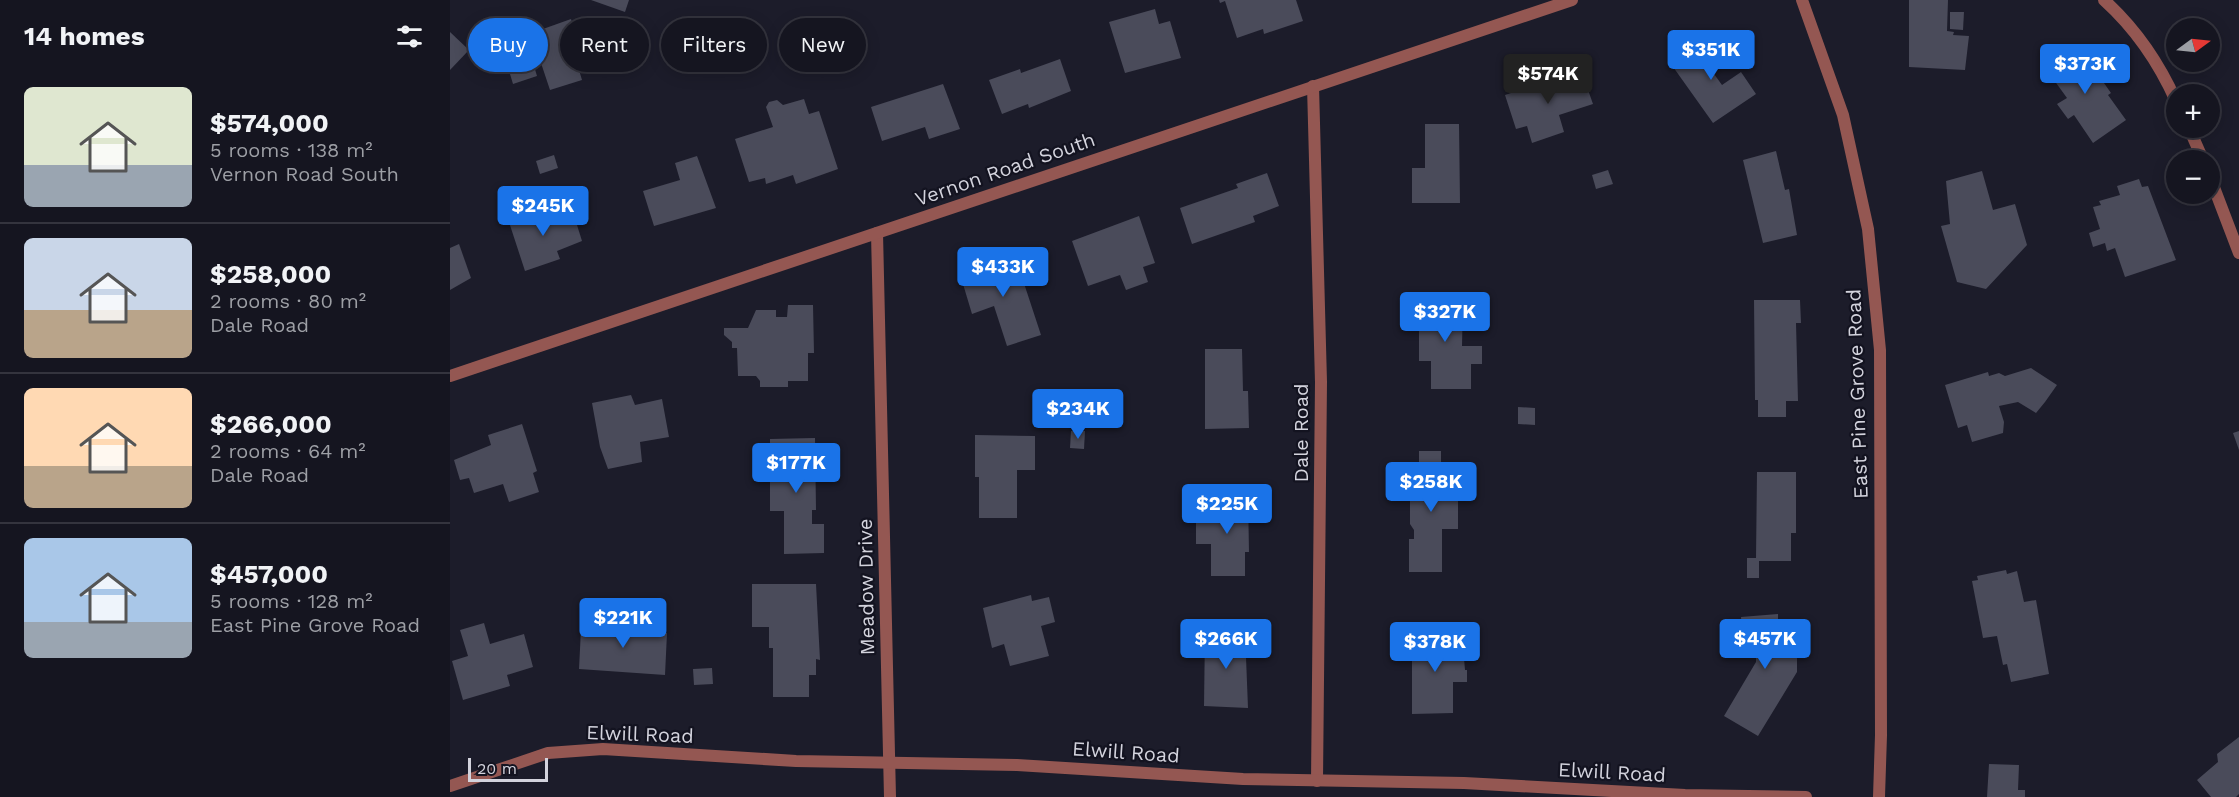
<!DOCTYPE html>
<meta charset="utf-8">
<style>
:root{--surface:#151520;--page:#22222d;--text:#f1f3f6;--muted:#9d9fa5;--line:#34343e;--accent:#1a73e8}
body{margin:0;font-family:"Work Sans",sans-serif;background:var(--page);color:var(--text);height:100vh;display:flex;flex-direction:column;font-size:22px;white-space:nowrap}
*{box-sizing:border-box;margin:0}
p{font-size:20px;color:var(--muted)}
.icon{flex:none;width:33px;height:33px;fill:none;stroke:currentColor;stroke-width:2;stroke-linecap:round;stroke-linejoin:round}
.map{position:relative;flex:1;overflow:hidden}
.drawer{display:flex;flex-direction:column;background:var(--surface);width:450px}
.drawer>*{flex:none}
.banner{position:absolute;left:18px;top:18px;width:570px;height:54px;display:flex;gap:12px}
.needle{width:39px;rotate:75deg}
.fabs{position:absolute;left:1716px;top:18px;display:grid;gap:12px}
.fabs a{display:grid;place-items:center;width:54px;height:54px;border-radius:50%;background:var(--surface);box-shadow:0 3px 15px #0003,0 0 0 2px var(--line);font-size:30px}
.scale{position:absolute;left:18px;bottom:15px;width:80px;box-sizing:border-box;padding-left:6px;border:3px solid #d3d3dd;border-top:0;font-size:16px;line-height:21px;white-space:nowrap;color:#d3d3dd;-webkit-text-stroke:4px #131320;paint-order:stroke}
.price{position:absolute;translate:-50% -51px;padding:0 14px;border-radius:6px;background:var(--accent);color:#fff;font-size:20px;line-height:39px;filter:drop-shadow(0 2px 3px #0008)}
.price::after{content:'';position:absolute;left:50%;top:36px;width:18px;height:14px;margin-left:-9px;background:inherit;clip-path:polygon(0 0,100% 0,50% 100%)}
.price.current{background:#222;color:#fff}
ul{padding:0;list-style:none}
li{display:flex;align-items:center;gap:18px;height:150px;padding:0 24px}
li+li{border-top:2px solid var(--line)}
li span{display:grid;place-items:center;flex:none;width:168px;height:120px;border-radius:9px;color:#555}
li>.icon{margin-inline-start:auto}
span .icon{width:72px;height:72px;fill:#fffc;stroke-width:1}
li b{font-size:26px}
h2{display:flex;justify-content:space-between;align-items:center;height:72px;padding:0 24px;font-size:26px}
.tag{padding:0 21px;border-radius:27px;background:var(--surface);box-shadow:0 3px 15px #0003,0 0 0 2px var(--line);font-size:21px;line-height:54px}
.tag.current{background:var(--accent);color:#fff}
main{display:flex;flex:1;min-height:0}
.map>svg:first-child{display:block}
.building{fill:#4a4b5a}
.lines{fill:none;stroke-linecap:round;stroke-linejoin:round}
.street{stroke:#945752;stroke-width:12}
.labels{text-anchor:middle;stroke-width:4.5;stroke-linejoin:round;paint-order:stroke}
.street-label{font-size:20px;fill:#d3d3dd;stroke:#131320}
</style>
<main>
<section class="drawer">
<h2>14 homes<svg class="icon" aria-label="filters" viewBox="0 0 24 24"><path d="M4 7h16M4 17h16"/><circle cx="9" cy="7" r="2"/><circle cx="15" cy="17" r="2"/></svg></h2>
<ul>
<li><span style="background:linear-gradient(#dfe7d0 65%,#9aa5b1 0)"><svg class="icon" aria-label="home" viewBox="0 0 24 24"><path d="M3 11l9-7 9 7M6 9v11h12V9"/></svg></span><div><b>$574,000</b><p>5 rooms · 138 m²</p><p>Vernon Road South</p></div></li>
<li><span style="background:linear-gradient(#c9d6e8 60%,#b9a48a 0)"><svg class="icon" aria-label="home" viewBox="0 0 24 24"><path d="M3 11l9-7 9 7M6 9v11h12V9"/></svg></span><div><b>$258,000</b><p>2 rooms · 80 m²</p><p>Dale Road</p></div></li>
<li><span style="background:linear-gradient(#ffd9b3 65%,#b9a48a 0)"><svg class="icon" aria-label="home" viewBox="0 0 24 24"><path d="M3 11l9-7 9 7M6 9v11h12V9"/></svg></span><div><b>$266,000</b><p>2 rooms · 64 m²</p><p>Dale Road</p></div></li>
<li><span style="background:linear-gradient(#a9c7e8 70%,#9aa5b1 0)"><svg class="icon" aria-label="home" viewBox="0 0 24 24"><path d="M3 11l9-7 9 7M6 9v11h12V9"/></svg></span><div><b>$457,000</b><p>5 rooms · 128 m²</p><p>East Pine Grove Road</p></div></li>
</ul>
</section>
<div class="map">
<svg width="1789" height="797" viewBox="0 0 1789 797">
<rect width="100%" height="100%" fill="#1c1c2a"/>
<!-- building -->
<g class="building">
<path d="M141,0H179L175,12Z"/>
<path d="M769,0H846L853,21L814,34L813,29L787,38L775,1L770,3Z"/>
<path d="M1459,0H1498L1497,31L1504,32L1503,35L1519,36L1515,70L1459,67Z"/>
<path d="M705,9L709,24L720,21L731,58L675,73L659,22Z"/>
<path d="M1500,12H1514L1513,30L1500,29Z"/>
<path d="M121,19L130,50L124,53L132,80L100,90L91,63L84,66L87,76L63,84L51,44Z"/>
<path d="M0,32L19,50L0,70Z"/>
<path d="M1259,35L1275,57L1259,67L1272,85L1291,72L1306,94L1263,123L1221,64Z"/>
<path d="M1628,46L1661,93L1658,95L1676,120L1643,143L1624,115L1618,119L1607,104L1617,98L1596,69Z"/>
<path d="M610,59L621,91L579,108L578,104L552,114L539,80L570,69L571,73Z"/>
<path d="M1131,70L1143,104L1109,115L1114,132L1082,143L1077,126L1066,129L1055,95Z"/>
<path d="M493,84L510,129L479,139L475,127L432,141L421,107Z"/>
<path d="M354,99L359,114L369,111L388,169L346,184L343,175L316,184L315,178L299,182L285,139L323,127L316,107L319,102L327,100L333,105Z"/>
<path d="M975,124H1009L1010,203H962V168H975Z"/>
<path d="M1326,151L1335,190L1339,189L1347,235L1313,243L1293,160Z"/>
<path d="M104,155L108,168L90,174L86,161Z"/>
<path d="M247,156L266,208L204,226L193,191L230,180L225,163Z"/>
<path d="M1158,170L1163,184L1146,189L1142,175Z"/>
<path d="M1532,171L1543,210L1565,204L1577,245L1536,289L1507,282L1491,226L1500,224L1496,181Z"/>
<path d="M817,173L829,206L803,216L805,222L742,244L730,208L788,188L786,184Z"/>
<path d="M1689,179L1692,187L1698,186L1726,260L1675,277L1665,248L1657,251L1655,243L1643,247L1639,233L1650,229L1643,207L1651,205L1649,201L1670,195L1667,186Z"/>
<path d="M80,208L85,222L122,209L132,241L107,251L110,259L75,271L57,216Z"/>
<path d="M689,216L705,263L693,267L698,282L676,290L670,275L638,286L622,241Z"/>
<path d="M9,244L21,278L0,290V248Z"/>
<path d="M565,256L591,335L557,346L544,306L522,314L510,274Z"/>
<path d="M964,298L1013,302L1012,346H1032V364H1021V389H981V361H969V324H963Z"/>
<path d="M1304,300H1350L1351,323H1346L1348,401H1336V417H1308V400H1305Z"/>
<path d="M338,305H363L364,353H358V381H338V387H310V381L306,376H288L287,348H282V342L274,335V328H298L306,310H326V317H337Z"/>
<path d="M755,349H792L793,391H798L799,428L755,429Z"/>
<path d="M1581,368L1607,385L1595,402L1586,413L1568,402L1549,406L1554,422L1553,433L1522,442L1517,425L1508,428L1495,385L1538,372L1539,376L1549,373L1555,376Z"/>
<path d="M181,395L185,405L212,399L219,437L190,442L192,462L158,469L150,447L142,403Z"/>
<path d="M1068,407L1085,408V425L1068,424Z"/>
<path d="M72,424L87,471L83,473L89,492L59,502L53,484L24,493L19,478L10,480L4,460L41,445L38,435Z"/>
<path d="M621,431H635L634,449L620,448Z"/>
<path d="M1789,431V450L1783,433Z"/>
<path d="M525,435L585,436V470H567V518H529V477H525Z"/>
<path d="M365,438L366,510H362V524H374V553L334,554V511H320V439Z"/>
<path d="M969,451H991V470H996V485H1008V529H992V572H959V539H964V530L960,524V492L964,486V470H969Z"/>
<path d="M1307,472H1346V533H1341V561H1309V578H1297V558H1306Z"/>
<path d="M761,495H798L799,552H795V576H761V544H746V521H761Z"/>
<path d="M1556,570L1557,574L1567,571L1574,602L1586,600L1599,674L1561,682L1557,664L1553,665L1547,636L1533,638L1522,581L1528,580L1527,576Z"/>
<path d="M302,584H366L370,660L366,659V675H359V697H323V648H319V627H302Z"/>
<path d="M581,595L582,601L599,597L605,622L591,626L599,656L560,666L554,644L542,648L533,608Z"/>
<path d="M158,614L180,615L179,632L217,633L215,675L129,669L131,629L157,631Z"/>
<path d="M1328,614V623L1347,624V672L1308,736L1274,716L1306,662V648H1293L1291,617Z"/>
<path d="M34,623L40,644L74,634L83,667L57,675L60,686L13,700L2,661L18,656L10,630Z"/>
<path d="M755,631L795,632L798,708L754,706Z"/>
<path d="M1002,633L1003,658H1014L1015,670H1017V682H1003V713L962,714V634Z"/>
<path d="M262,668L263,684L244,685L243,669Z"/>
<path d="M1789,737V794L1786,797H1761L1747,780L1768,762L1767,754Z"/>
<path d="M1539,764L1569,765L1568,790H1575V797H1537Z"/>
</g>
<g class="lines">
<!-- street -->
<g class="street">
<path d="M1352,0L1393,115L1418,229L1430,350L1431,735L1429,797"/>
<path d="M1654,0C1685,28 1709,63 1726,101"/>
<path d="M863,86L871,382L867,781"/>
<path d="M1739,128L1753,160"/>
<path d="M1760,177L1789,253"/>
<path d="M427,233L440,797"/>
<path d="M0,376L1122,0"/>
<path d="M0,786L98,753L153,749L346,761L567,765L793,779L1014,783L1235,795L1356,797"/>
</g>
</g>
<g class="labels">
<!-- street labels -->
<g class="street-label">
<text transform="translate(555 169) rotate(-19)" y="7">Vernon Road South</text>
<text transform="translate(1407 394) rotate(-92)" y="7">East Pine Grove Road</text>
<text transform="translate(851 433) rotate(-90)" y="7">Dale Road</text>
<text transform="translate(416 587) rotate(-91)" y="7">Meadow Drive</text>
<text transform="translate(190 734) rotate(2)" y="7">Elwill Road</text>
<text transform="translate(676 752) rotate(4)" y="7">Elwill Road</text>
<text transform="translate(1162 772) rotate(3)" y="7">Elwill Road</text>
</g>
</g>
</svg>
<div class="fabs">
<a><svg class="needle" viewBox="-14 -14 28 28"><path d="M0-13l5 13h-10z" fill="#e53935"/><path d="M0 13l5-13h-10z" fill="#9d9fa5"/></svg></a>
<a>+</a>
<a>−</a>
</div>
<div class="scale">20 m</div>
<b class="price" style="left:1261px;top:81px">$351K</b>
<b class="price" style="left:1635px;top:95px">$373K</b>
<b class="price current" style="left:1098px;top:105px">$574K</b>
<b class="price" style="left:93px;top:237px">$245K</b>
<b class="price" style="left:553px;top:298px">$433K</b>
<b class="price" style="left:995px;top:343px">$327K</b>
<b class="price" style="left:628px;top:440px">$234K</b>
<b class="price" style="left:346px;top:494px">$177K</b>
<b class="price" style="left:981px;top:513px">$258K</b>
<b class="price" style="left:777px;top:535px">$225K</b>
<b class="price" style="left:173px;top:649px">$221K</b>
<b class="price" style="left:776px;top:670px">$266K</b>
<b class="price" style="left:1315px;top:670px">$457K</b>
<b class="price" style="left:985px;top:673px">$378K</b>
<div class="banner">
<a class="tag current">Buy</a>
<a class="tag">Rent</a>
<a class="tag">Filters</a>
<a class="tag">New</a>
</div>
</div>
</main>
